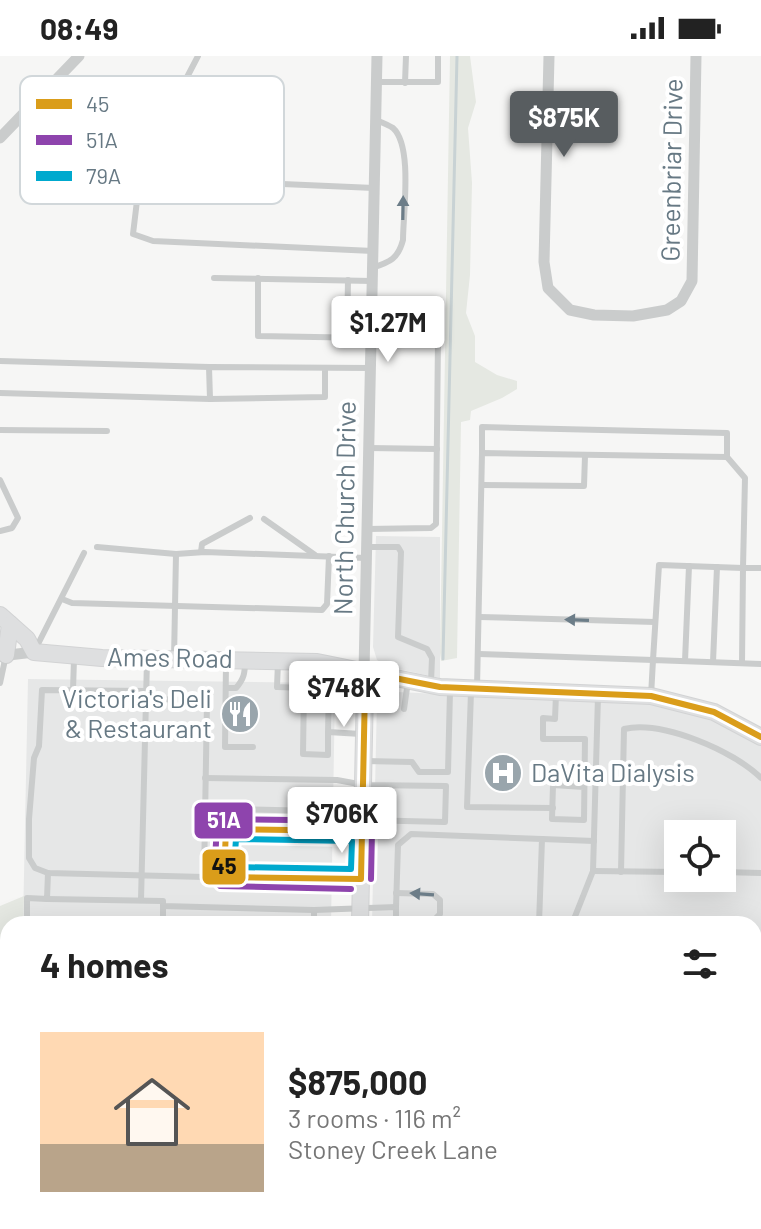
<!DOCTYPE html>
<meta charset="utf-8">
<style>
:root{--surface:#fff;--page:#f2f2f2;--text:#222;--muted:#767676;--line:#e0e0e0;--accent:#585d60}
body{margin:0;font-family:Barlow,sans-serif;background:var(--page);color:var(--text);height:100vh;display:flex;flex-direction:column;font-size:30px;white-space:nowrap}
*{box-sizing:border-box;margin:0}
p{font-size:26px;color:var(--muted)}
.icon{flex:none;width:44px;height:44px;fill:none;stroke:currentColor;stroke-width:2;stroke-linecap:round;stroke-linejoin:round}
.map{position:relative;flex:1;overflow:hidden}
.drawer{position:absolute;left:0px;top:860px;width:762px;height:314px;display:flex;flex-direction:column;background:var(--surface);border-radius:24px 24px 0 0;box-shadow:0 8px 32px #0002}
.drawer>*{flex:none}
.controls{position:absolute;left:664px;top:764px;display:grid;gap:16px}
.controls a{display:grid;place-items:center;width:72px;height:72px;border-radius:0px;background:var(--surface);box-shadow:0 8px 32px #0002;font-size:40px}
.price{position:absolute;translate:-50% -68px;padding:0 18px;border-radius:8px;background:#fff;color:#222;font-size:26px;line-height:52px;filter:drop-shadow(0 2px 4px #0008)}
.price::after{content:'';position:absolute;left:50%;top:48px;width:24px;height:18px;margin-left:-12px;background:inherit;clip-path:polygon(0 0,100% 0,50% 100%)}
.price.current{background:var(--accent);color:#fff}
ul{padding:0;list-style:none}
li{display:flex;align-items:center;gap:24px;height:200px;padding:0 40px}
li+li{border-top:2px solid var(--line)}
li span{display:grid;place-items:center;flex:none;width:224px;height:160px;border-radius:0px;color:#555}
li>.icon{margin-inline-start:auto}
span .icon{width:96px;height:96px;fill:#fffc;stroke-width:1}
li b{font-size:34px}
h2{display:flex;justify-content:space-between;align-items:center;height:96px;padding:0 40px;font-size:34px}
.status{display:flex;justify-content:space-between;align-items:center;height:56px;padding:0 40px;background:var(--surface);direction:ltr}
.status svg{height:22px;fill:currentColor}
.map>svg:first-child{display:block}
.built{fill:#e6e7e7;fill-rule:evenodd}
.green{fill:#e5e8e2}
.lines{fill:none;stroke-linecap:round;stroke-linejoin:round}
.stream{stroke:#c8d2d4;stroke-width:3}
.secondary-casing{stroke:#d2d3d4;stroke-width:18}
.path{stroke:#c8c9ca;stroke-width:2;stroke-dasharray:4 4;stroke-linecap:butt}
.lane{stroke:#cacccc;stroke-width:6}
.street{stroke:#cacccc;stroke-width:11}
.secondary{stroke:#dedfe0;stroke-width:16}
.bus-1-casing{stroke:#fff;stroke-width:12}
.bus-2-casing{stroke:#fff;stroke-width:12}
.bus-3-casing{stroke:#fff;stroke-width:12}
.bus-1{stroke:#da9d1a;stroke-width:6}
.bus-2{stroke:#8e44ad;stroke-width:6}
.bus-3{stroke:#00a9ce;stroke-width:6}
.oneway{fill:#6c7d88}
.labels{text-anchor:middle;stroke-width:8;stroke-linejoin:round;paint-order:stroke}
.street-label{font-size:26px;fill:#677984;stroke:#fff}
.poi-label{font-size:26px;fill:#677984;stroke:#fff;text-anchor:end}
.key{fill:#fff;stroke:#d1d7da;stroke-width:2}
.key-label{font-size:22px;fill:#677984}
.line-badge{stroke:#fff;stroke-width:3}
.badge-label{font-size:22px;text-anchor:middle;font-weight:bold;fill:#fff}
.pale-badge-label{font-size:22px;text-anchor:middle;font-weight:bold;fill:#111}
</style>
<div class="status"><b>08:49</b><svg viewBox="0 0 49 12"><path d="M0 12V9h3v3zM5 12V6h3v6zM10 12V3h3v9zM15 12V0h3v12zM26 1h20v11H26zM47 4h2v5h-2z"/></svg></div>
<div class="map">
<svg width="761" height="1173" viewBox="0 0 761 1173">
<rect width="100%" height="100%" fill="#f6f6f5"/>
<!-- built -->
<g class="built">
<path d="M376,480L440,481V622L389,611L377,604L373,591Z"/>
<path d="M28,623L326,627L335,634L331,868H23Z"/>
<path d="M398,636L668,649L710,660L761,689V1173H365V1166H754V868H372L377,644L381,637ZM678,778H722V822H678Z"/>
<rect x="10" y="1166" width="308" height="7"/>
</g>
<!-- green -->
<g class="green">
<path d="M450,0H470L476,46L468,72L472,127L470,219L466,257L475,280V306L497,319L517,325V333L502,342L471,355L470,364L461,366L457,602L441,605L440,597Z"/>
<path d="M24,840L23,868H8V1001L0,1002V850Z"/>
</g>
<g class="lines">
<!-- stream -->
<path class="stream" d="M443,603L457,0"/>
<defs>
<g id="secondary">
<path d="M0,559L27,583L34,596L102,602L317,606L440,631L651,640L714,656L761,681"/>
<path d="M6,599L10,568"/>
<path d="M360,868L365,633L364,616"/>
<path d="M354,1173V1166"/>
</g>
</defs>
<!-- secondary casing -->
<use href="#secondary" class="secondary-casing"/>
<!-- path -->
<g class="path">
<path d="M682,824L720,825"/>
<path d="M667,836L668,824"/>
<path d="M754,1091H761"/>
<path d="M759,1173L761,1118"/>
</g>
<!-- lane -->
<g class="lane">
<path d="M185,25L183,92H156L154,55L185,25L198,0"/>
<path d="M377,26H438V0"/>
<path d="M405,27L406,0"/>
<path d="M373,195L153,185L133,178L139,128L238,126L374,132"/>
<path d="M372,212C390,206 398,203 403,184C403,158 413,90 393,72C389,69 381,66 376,64"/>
<path d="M214,222L372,225"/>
<path d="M258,222V280L371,282"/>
<path d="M347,281L348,224"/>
<path d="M0,305L209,311"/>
<path d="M325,312V341L210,343L209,311L370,312"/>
<path d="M0,337L210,343"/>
<path d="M0,374L107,375"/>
<path d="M369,392L437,393"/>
<path d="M482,397V371L727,377V401L745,422L743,512H761"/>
<path d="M0,424L18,462L12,472L0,475"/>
<path d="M482,429L584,430L585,400"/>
<path d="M264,463L315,499"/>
<path d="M367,473L431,472L436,468L438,283L434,276H371"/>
<path d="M97,491L176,498L205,496L366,502"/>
<path d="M366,491H398L401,496L398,581L427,593L432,602L431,626"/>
<path d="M201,496L202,488L250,462"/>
<path d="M62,543L72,547L322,554L327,548L329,500"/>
<path d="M480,561L655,566"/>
<path d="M36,592L84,497"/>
<path d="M479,598L653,604L659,509L743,512L742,607"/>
<path d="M174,603L176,498"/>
<path d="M685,605L689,510"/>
<path d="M278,606L277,631L304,632"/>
<path d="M713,606L717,511"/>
<path d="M226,607L225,691H253"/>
<path d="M0,627L6,599"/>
<path d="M226,632H236C244,623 245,617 245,605"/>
<path d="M477,632L482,397L727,401"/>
<path d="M73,634L74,603"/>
<path d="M471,636L467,751L553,752"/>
<path d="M556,638L555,663L543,662V683H585L584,764L552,763L553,729L584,731"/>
<path d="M651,640L653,604L761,608"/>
<path d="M146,642L207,646L204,821L48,817L35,812L29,802V763L34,702L39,690L42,634L146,635"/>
<path d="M404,653L408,625"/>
<path d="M328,676V699L303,698L304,632H329L328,676L361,678"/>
<path d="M365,705L412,706L419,716H448L450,635"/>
<path d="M205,722L337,724L364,729L446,730L445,766L363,764"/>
<path d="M226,773L227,753L359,756"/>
<path d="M542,783L594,785"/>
<path d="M593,815L678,816"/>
<path d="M621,816L624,673C662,664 734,695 761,722"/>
<path d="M722,816L761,817"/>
<path d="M358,823L224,821L226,773L361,775"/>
<path d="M47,843L163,845V850L314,854L396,851V868"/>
<path d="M141,844L147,604"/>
<path d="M396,851L398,789L411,778L542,783L539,868"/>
<path d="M396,864H434L440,858V844L433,838L396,837"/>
<path d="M27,868V842L47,843L48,817"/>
<path d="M163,868V850"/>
<path d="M314,868V854"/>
<path d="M572,868L593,815L598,640"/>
<path d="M754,1105L761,1106"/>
<path d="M16,1173V1166"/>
<path d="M140,1173L141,1166"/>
<path d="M230,1173L231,1166"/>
<path d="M302,1173V1166"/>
<path d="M384,1173V1166"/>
<path d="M507,1173L560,1166"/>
<path d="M624,1173L625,1166"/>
</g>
<!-- street -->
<g class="street">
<path d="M549,0L544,206L548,232L570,254L594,259L633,260L667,254L681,245L692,225L696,0"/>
<path d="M0,82L79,0"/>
<path d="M0,600L34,596"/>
<path d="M364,616L377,0"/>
</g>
<!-- secondary -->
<use href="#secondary" class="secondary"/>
<defs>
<path id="bus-1" d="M362,775L226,773L224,821L361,823L365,633L364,616L440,631L651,640L714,656L761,681"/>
<path id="bus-2" d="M351,833L220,830L214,822L217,769L226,763L365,765L372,774L371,823"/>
<path id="bus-3" d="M236,783L352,785L351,813L234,811Z"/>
</defs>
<!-- bus-1 casing -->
<use href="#bus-1" class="bus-1-casing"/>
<!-- bus-2 casing -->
<use href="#bus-2" class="bus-2-casing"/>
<!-- bus-3 casing -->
<use href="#bus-3" class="bus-3-casing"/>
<!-- bus-1 -->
<use href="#bus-1" class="bus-1"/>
<!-- bus-2 -->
<use href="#bus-2" class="bus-2"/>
<!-- bus-3 -->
<use href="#bus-3" class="bus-3"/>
</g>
<!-- one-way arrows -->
<defs><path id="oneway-solid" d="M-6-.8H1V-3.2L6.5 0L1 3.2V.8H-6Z" transform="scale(2)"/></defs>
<g class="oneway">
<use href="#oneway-solid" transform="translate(403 152) rotate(-89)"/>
<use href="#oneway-solid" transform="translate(577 564) rotate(-178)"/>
<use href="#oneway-solid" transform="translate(422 838) rotate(-176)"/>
</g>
<!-- icons -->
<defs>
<symbol id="restaurant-disc" viewBox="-11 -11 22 22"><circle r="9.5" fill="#99a5ac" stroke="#fff"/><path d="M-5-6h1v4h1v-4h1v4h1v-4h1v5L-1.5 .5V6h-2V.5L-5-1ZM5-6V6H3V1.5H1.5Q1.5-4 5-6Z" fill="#fff"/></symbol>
<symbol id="hospital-disc" viewBox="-11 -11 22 22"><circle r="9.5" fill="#99a5ac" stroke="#fff"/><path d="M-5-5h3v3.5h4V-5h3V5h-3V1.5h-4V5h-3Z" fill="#fff"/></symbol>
</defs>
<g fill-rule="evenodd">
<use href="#restaurant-disc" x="218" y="636" width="44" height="44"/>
<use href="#hospital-disc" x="481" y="695" width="44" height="44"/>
</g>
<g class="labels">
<!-- street labels -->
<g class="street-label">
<text transform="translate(672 114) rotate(-89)" y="9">Greenbriar Drive</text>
<text transform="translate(345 452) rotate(-89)" y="9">North Church Drive</text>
<text transform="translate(170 602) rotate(1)" y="9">Ames Road</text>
</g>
<!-- poi labels -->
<g class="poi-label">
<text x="212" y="652">Victoria's Deli<tspan x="212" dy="30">&amp; Restaurant</tspan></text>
<text x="531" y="726" text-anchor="start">DaVita Dialysis</text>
</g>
</g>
<!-- legend -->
<rect x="20" y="20" width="264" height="128" rx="12" class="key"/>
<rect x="36" y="43" width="36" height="10" fill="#da9d1a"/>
<rect x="36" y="79" width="36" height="10" fill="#8e44ad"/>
<rect x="36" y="115" width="36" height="10" fill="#00a9ce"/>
<g class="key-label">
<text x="86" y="56">45</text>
<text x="86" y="92">51A</text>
<text x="86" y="128">79A</text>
</g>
<g class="line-badge">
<rect x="193" y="745" width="61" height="39" rx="8" fill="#8e44ad"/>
<rect x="201" y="792" width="46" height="38" rx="8" fill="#da9d1a"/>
</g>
<g class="badge-label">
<text x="224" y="772">51A</text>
</g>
<g class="pale-badge-label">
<text x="224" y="818">45</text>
</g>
</svg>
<div class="controls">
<a><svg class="icon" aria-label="locate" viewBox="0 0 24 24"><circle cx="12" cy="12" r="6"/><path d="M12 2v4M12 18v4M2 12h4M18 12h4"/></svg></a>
</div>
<b class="price current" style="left:564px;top:103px">$875K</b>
<b class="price" style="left:388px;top:308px">$1.27M</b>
<b class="price" style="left:344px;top:673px">$748K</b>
<b class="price" style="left:342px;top:799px">$706K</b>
<section class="drawer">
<h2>4 homes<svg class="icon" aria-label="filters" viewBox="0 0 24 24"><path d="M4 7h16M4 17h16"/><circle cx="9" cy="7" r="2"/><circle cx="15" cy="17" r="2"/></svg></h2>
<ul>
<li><span style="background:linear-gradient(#ffd9b3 70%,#b9a48a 0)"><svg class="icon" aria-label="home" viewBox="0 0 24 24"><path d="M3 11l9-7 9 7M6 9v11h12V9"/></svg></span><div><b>$875,000</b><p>3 rooms · 116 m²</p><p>Stoney Creek Lane</p></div></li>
</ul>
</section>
</div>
